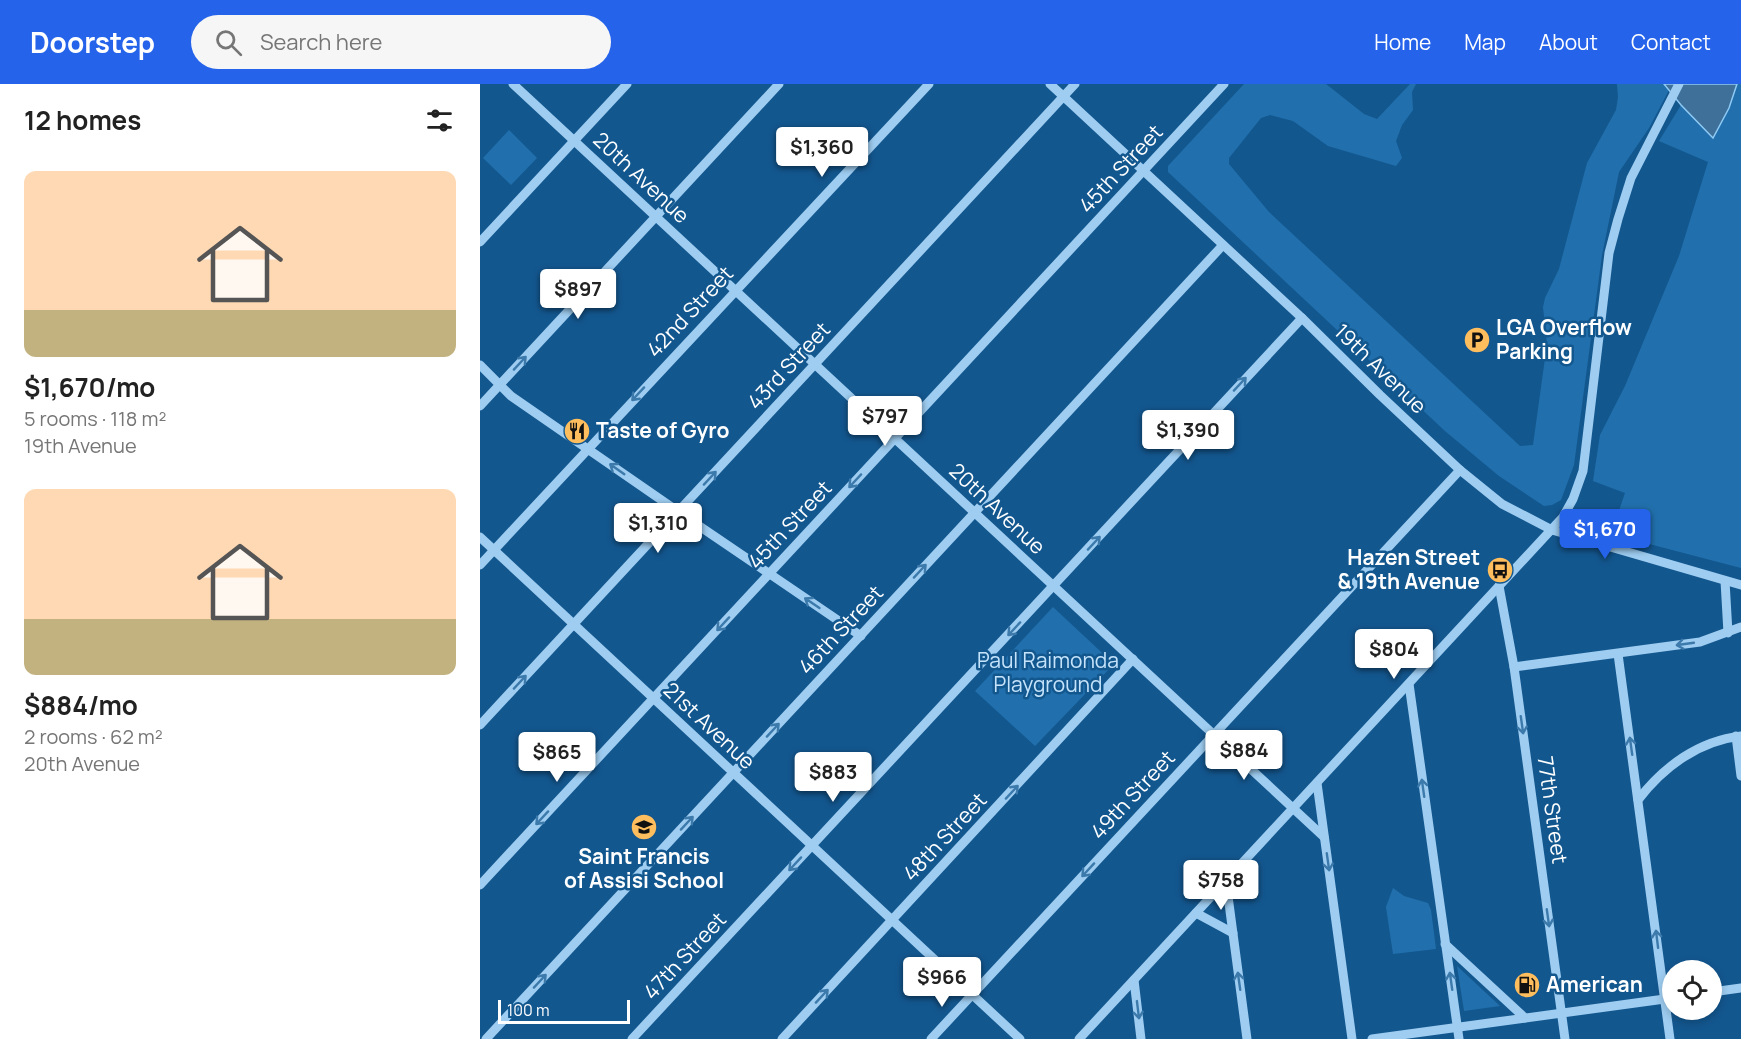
<!DOCTYPE html>
<meta charset="utf-8">
<style>
:root{--surface:#fff;--page:#f6f6f6;--text:#222;--muted:#767676;--accent:#2563eb}
body{margin:0;font-family:Manrope,sans-serif;background:var(--page);color:var(--text);height:100vh;display:flex;flex-direction:column;font-size:22px;white-space:nowrap}
*{box-sizing:border-box;margin:0}
p{font-size:20px;color:var(--muted)}
.icon{flex:none;width:33px;height:33px;fill:none;stroke:currentColor;stroke-width:2;stroke-linecap:round;stroke-linejoin:round}
.map{position:relative;flex:1;overflow:hidden}
.details{display:flex;flex-direction:column;background:var(--surface);width:480px}
.details>*{flex:none}
.fabs{position:absolute;left:1182px;top:876px;display:grid;gap:12px}
.fabs a{display:grid;place-items:center;width:60px;height:60px;border-radius:50%;background:var(--surface);box-shadow:0 3px 9px #0003;font-size:30px}
.scale{position:absolute;left:18px;bottom:15px;width:132px;box-sizing:border-box;padding-left:6px;border:3px solid #fff;border-top:0;font-size:16px;line-height:21px;white-space:nowrap;color:#fff;-webkit-text-stroke:4px #13578f;paint-order:stroke}
.price{position:absolute;translate:-50% -51px;padding:0 14px;border-radius:6px;background:#fff;color:#222;font-size:20px;line-height:39px;filter:drop-shadow(0 2px 3px #0008)}
.price::after{content:'';position:absolute;left:50%;top:36px;width:18px;height:14px;margin-left:-9px;background:inherit;clip-path:polygon(0 0,100% 0,50% 100%)}
.price.on{background:var(--accent);color:#fff}
ul{padding:0;list-style:none}
li{display:grid;align-content:center;gap:12px;height:318px;padding:0 24px}
li span{display:grid;place-items:center;height:186px;border-radius:12px;color:#555}
li>.icon{margin-inline-start:auto}
span .icon{width:108px;height:108px;fill:#fffc;stroke-width:1}
li b{font-size:26px}
h2{display:flex;justify-content:space-between;align-items:center;height:72px;padding:0 24px;font-size:26px}
header{display:flex;align-items:center;gap:36px;box-sizing:border-box;height:84px;padding:0 30px;background:var(--accent);color:#fff}
header strong{font-size:28px}
nav{display:flex;gap:33px;margin-inline-start:auto;font-size:21px}
.search{width:420px;height:54px;background:var(--page);display:flex;align-items:center;gap:15px;box-sizing:border-box;padding:0 21px;border-radius:33px;color:var(--muted);font-size:22px}
main{display:flex;flex:1;min-height:0}
.map>svg:first-child{display:block}
.green{fill:#2170ad}
.water{fill:#3e7099;stroke:#8fcaf5;stroke-width:1.5}
.lines{fill:none;stroke-linecap:round;stroke-linejoin:round}
.minor{stroke:#9ecdf1;stroke-width:9}
.oneway{stroke:#3d7aac}
.labels{text-anchor:middle;stroke-width:5;stroke-linejoin:round;paint-order:stroke}
.street-label{font-size:21px;fill:#fff;stroke:#13578f}
.poi-label{font-size:21px;font-weight:bold;fill:#fff;stroke:#13578f;text-anchor:start}
.park-label{font-size:21px;fill:#c5e4fc;stroke:#13578f}
</style>
<header>
<strong>Doorstep</strong>
<div class="search"><svg class="icon" aria-label="search" viewBox="0 0 24 24"><circle cx="10" cy="10" r="6"/><path d="M15 15l6 6"/></svg>Search here</div>
<nav><a>Home</a><a>Map</a><a>About</a><a>Contact</a></nav>
</header>
<main>
<section class="details">
<h2>12 homes<svg class="icon" aria-label="filters" viewBox="0 0 24 24"><path d="M4 7h16M4 17h16"/><circle cx="9" cy="7" r="2"/><circle cx="15" cy="17" r="2"/></svg></h2>
<ul>
<li><span style="background:linear-gradient(#ffd9b3 75%,#c2b280 0)"><svg class="icon" aria-label="home" viewBox="0 0 24 24"><path d="M3 11l9-7 9 7M6 9v11h12V9"/></svg></span><div><b>$1,670/mo</b><p>5 rooms · 118 m²</p><p>19th Avenue</p></div></li>
<li><span style="background:linear-gradient(#ffd9b3 70%,#c2b280 0)"><svg class="icon" aria-label="home" viewBox="0 0 24 24"><path d="M3 11l9-7 9 7M6 9v11h12V9"/></svg></span><div><b>$884/mo</b><p>2 rooms · 62 m²</p><p>20th Avenue</p></div></li>
</ul>
</section>
<div class="map">
<svg width="1261" height="955" viewBox="0 0 1261 955">
<rect width="100%" height="100%" fill="#13578f"/>
<!-- green -->
<g class="green">
<path d="M764,0H846L884,30L897,35L930,0H936L932,8L933,26L922,41L916,57L922,74L916,82L848,62L813,37L790,31L781,34L749,74V80L789,128L1040,362L1053,361L1067,260L1063,223L1065,214L1079,185L1107,79L1136,26L1138,13L1137,0H1184L1189,6L1169,44L1139,88L1122,171L1094,381L1081,416L1072,421L1064,422L1019,392L965,347L688,88V82Z"/>
<path d="M1257,0H1261V484L1131,450L1145,409L1113,397L1120,351L1145,302L1199,172L1228,78L1179,57L1201,21L1233,53L1249,24Z"/>
<path d="M29,46L57,74L31,101L3,74Z"/>
<path d="M573,523L634,580L555,662L495,607Z"/>
<path d="M913,804L924,812L948,819L951,826L956,865L913,870L906,823Z"/>
<path d="M977,882L1020,922L984,927Z"/>
</g>
<!-- water -->
<path class="water" d="M1184,0H1257L1249,24L1233,54L1201,21Z"/>
<g class="lines">
<!-- minor -->
<g class="minor">
<path d="M33,0L844,753"/>
<path d="M570,0L822,234L900,311L980,386L1022,420L1072,446L1261,501"/>
<path d="M0,158L147,0"/>
<path d="M0,281L31,312L206,433L381,552"/>
<path d="M0,322L299,0"/>
<path d="M0,453L540,955"/>
<path d="M0,481L449,0"/>
<path d="M1245,497L1248,549"/>
<path d="M1019,502L1034,583L1085,955"/>
<path d="M1138,570L1190,955"/>
<path d="M1034,583L1220,558L1261,543"/>
<path d="M929,600L979,955"/>
<path d="M0,641L595,0"/>
<path d="M1256,652L1261,692"/>
<path d="M837,699L872,955"/>
<path d="M1158,716C1184,682 1219,657 1261,652"/>
<path d="M746,797L767,955"/>
<path d="M0,801L744,0"/>
<path d="M716,829L753,849"/>
<path d="M965,860L1045,934"/>
<path d="M654,896L661,955"/>
<path d="M1232,908L1261,904"/>
<path d="M6,955L743,161"/>
<path d="M152,955L822,234"/>
<path d="M302,955L653,575"/>
<path d="M451,955L980,386"/>
<path d="M599,955L1083,433L1093,415L1103,387L1129,169L1138,135L1151,94L1199,0"/>
<path d="M892,955L1192,914"/>
</g>
</g>
<!-- one-way arrows -->
<defs><path id="oneway-shaft" d="M-6 0H5M1.5-3L5.5 0L1.5 3" fill="none" stroke-width="1.6" stroke-linecap="round" stroke-linejoin="round" transform="scale(1.5)"/></defs>
<g class="oneway">
<use href="#oneway-shaft" transform="translate(40 279) rotate(-47)"/>
<use href="#oneway-shaft" transform="translate(760 300) rotate(-47)"/>
<use href="#oneway-shaft" transform="translate(158 310) rotate(133)"/>
<use href="#oneway-shaft" transform="translate(137 385) rotate(-145)"/>
<use href="#oneway-shaft" transform="translate(230 394) rotate(-47)"/>
<use href="#oneway-shaft" transform="translate(375 397) rotate(133)"/>
<use href="#oneway-shaft" transform="translate(614 459) rotate(-47)"/>
<use href="#oneway-shaft" transform="translate(440 487) rotate(-47)"/>
<use href="#oneway-shaft" transform="translate(332 519) rotate(-146)"/>
<use href="#oneway-shaft" transform="translate(243 540) rotate(133)"/>
<use href="#oneway-shaft" transform="translate(534 545) rotate(133)"/>
<use href="#oneway-shaft" transform="translate(1205 560) rotate(172)"/>
<use href="#oneway-shaft" transform="translate(40 598) rotate(-47)"/>
<use href="#oneway-shaft" transform="translate(1042 641) rotate(82)"/>
<use href="#oneway-shaft" transform="translate(293 646) rotate(-47)"/>
<use href="#oneway-shaft" transform="translate(1151 662) rotate(-98)"/>
<use href="#oneway-shaft" transform="translate(943 704) rotate(-98)"/>
<use href="#oneway-shaft" transform="translate(532 708) rotate(-47)"/>
<use href="#oneway-shaft" transform="translate(62 734) rotate(133)"/>
<use href="#oneway-shaft" transform="translate(207 739) rotate(-47)"/>
<use href="#oneway-shaft" transform="translate(848 778) rotate(82)"/>
<use href="#oneway-shaft" transform="translate(315 780) rotate(133)"/>
<use href="#oneway-shaft" transform="translate(608 786) rotate(133)"/>
<use href="#oneway-shaft" transform="translate(1068 834) rotate(82)"/>
<use href="#oneway-shaft" transform="translate(1177 855) rotate(-97)"/>
<use href="#oneway-shaft" transform="translate(60 897) rotate(-47)"/>
<use href="#oneway-shaft" transform="translate(759 897) rotate(-98)"/>
<use href="#oneway-shaft" transform="translate(971 897) rotate(-98)"/>
<use href="#oneway-shaft" transform="translate(342 912) rotate(-47)"/>
<use href="#oneway-shaft" transform="translate(658 926) rotate(83)"/>
</g>
<!-- icons -->
<defs>
<symbol id="parking-disc" viewBox="-11 -11 22 22"><circle r="9.5" fill="#ffbe5e" stroke="#13578f"/><path d="M-3.5-5.5H1a3.5 3.5 0 0 1 0 7H-1V5.5H-3.5ZM-1-3.4V-.6H.8a1.4 1.4 0 0 0 0-2.8Z" fill="#111"/></symbol>
<symbol id="restaurant-disc" viewBox="-11 -11 22 22"><circle r="9.5" fill="#ffbe5e" stroke="#13578f"/><path d="M-5-6h1v4h1v-4h1v4h1v-4h1v5L-1.5 .5V6h-2V.5L-5-1ZM5-6V6H3V1.5H1.5Q1.5-4 5-6Z" fill="#111"/></symbol>
<symbol id="bus-disc" viewBox="-11 -11 22 22"><circle r="9.5" fill="#ffbe5e" stroke="#13578f"/><path d="M-5-6H5V4H4V6H2V4H-2V6H-4V4H-5ZM-3.5-4V0h7V-4ZM-3.5 1.2v1.5H-2V1.2ZM2 1.2v1.5H3.5V1.2Z" fill="#111"/></symbol>
<symbol id="school-disc" viewBox="-11 -11 22 22"><circle r="9.5" fill="#ffbe5e" stroke="#13578f"/><path d="M0-5L7-2L0 1L-7-2ZM-4 1L0 2.5L4 1V4Q0 6-4 4Z" fill="#111"/></symbol>
<symbol id="fuel-disc" viewBox="-11 -11 22 22"><circle r="9.5" fill="#ffbe5e" stroke="#13578f"/><path d="M-5.5-6h7V0h2V4h1.3V-2.5L3-4.5l.8-.8L6-3V5H2.5V1h-1V6h-7ZM-4.2-4.7v3.2H.2V-4.7Z" fill="#111"/></symbol>
</defs>
<g fill-rule="evenodd">
<use href="#parking-disc" x="982" y="241" width="30" height="30"/>
<use href="#restaurant-disc" x="82" y="332" width="30" height="30"/>
<use href="#bus-disc" x="1005" y="471" width="30" height="30"/>
<use href="#school-disc" x="149" y="728" width="30" height="30"/>
<use href="#fuel-disc" x="1032" y="886" width="30" height="30"/>
</g>
<g class="labels">
<!-- street labels -->
<g class="street-label">
<text transform="translate(641 85) rotate(-47)" y="7">45th Street</text>
<text transform="translate(161 94) rotate(43)" y="7">20th Avenue</text>
<text transform="translate(210 228) rotate(-47)" y="7">42nd Street</text>
<text transform="translate(309 282) rotate(-47)" y="7">43rd Street</text>
<text transform="translate(900 285) rotate(44)" y="7">19th Avenue</text>
<text transform="translate(517 425) rotate(43)" y="7">20th Avenue</text>
<text transform="translate(310 441) rotate(-47)" y="7">45th Street</text>
<text transform="translate(361 546) rotate(-47)" y="7">46th Street</text>
<text transform="translate(229 642) rotate(43)" y="7">21st Avenue</text>
<text transform="translate(653 711) rotate(-47)" y="7">49th Street</text>
<text transform="translate(1072 726) rotate(82)" y="7">77th Street</text>
<text transform="translate(465 753) rotate(-47)" y="7">48th Street</text>
<text transform="translate(205 872) rotate(-47)" y="7">47th Street</text>
</g>
<!-- poi labels -->
<g class="poi-label">
<text x="1016" y="251">LGA Overflow<tspan x="1016" dy="24">Parking</tspan></text>
<text x="116" y="354">Taste of Gyro</text>
<text x="1000" y="481" text-anchor="end">Hazen Street<tspan x="1000" dy="24">&amp; 19th Avenue</tspan></text>
<text x="164" y="780" text-anchor="middle">Saint Francis<tspan x="164" dy="24">of Assisi School</tspan></text>
<text x="1066" y="908">American</text>
</g>
<!-- park labels -->
<g class="park-label">
<text x="568" y="584">Paul Raimonda<tspan x="568" dy="24">Playground</tspan></text>
</g>
</g>
</svg>
<div class="fabs">
<a><svg class="icon" aria-label="locate" viewBox="0 0 24 24"><circle cx="12" cy="12" r="6"/><path d="M12 2v4M12 18v4M2 12h4M18 12h4"/></svg></a>
</div>
<div class="scale">100 m</div>
<b class="price" style="left:342px;top:94px">$1,360</b>
<b class="price" style="left:98px;top:236px">$897</b>
<b class="price" style="left:405px;top:363px">$797</b>
<b class="price" style="left:708px;top:377px">$1,390</b>
<b class="price" style="left:178px;top:470px">$1,310</b>
<b class="price on" style="left:1125px;top:476px">$1,670</b>
<b class="price" style="left:914px;top:596px">$804</b>
<b class="price" style="left:764px;top:697px">$884</b>
<b class="price" style="left:77px;top:699px">$865</b>
<b class="price" style="left:353px;top:719px">$883</b>
<b class="price" style="left:741px;top:827px">$758</b>
<b class="price" style="left:462px;top:924px">$966</b>
</div>
</main>
